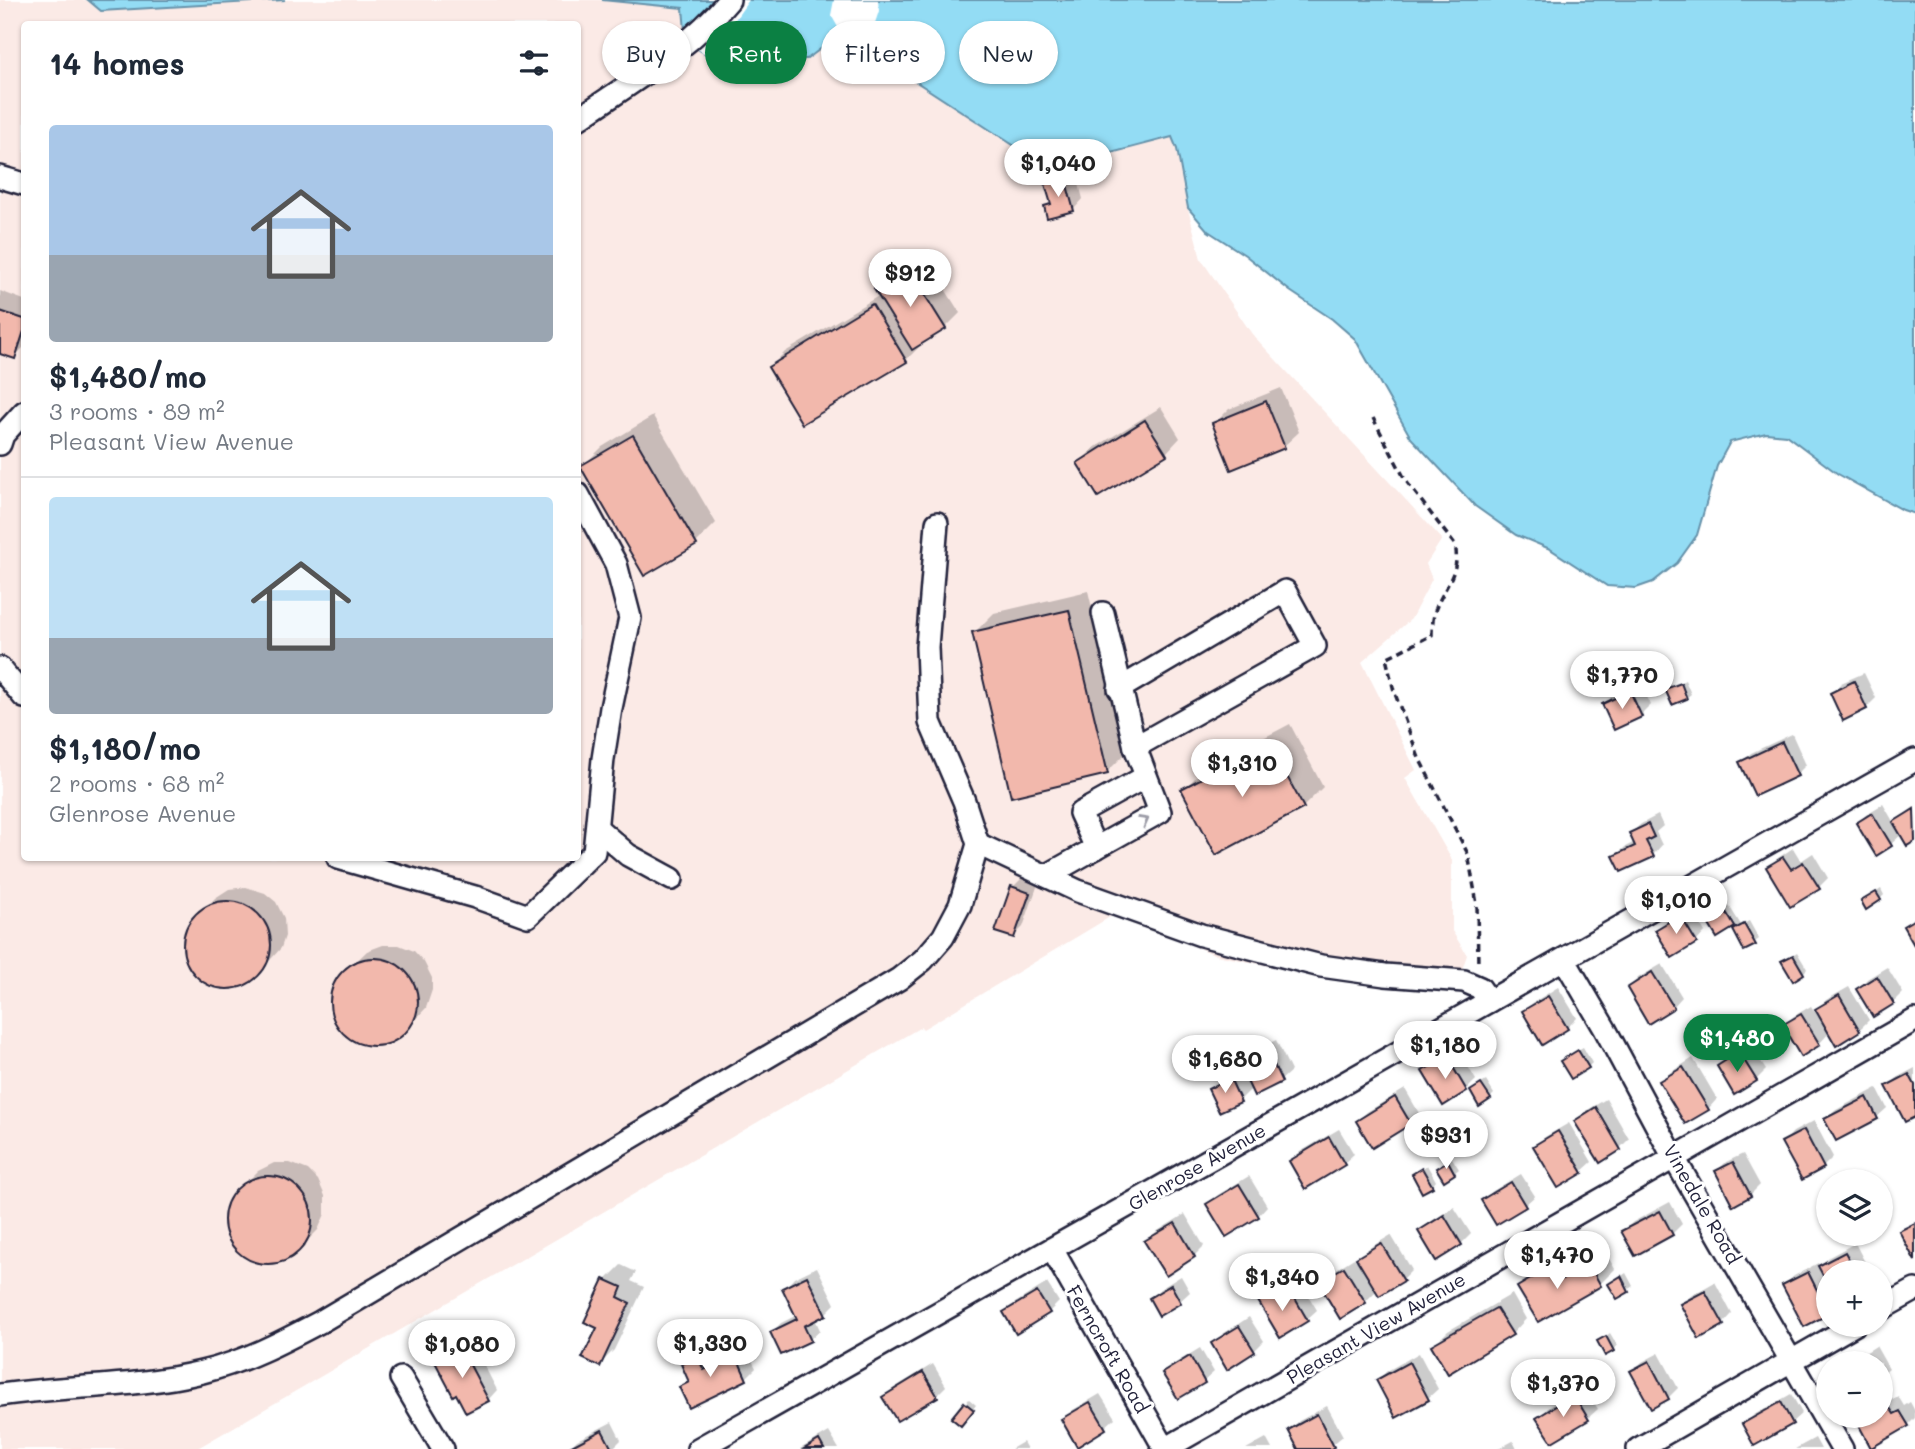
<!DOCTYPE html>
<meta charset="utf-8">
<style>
:root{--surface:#fff;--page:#f2f2f3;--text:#1f2937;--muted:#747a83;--line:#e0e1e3;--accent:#0b8043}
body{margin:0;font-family:Mali,sans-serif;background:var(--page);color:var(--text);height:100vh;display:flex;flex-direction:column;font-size:26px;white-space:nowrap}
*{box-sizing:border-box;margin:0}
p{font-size:23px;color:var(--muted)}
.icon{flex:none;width:38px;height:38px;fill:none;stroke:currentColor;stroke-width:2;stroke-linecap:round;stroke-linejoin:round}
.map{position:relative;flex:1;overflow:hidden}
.details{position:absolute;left:21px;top:21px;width:560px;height:840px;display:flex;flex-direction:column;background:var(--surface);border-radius:7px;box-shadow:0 2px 5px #0004}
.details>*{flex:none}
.guide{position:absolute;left:602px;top:21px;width:665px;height:63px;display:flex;gap:14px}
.buttons{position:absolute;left:1816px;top:1169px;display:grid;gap:14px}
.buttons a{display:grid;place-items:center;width:77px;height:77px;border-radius:50%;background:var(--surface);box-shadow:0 2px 5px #0004;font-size:35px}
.price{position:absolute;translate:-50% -60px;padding:0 16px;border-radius:24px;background:#fff;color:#222;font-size:23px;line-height:46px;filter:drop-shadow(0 2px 4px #0008)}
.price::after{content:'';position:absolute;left:50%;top:42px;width:21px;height:16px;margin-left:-10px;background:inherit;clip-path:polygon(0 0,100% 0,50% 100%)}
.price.selected{background:var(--accent);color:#fff}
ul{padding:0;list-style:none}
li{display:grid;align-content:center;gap:14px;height:371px;padding:0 28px}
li+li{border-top:2px solid var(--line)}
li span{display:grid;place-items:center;height:217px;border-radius:7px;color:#555}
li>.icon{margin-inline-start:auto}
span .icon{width:126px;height:126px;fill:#fffc;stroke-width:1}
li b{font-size:30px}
h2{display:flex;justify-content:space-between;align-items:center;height:84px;padding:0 28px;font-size:30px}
.tag{padding:0 24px;border-radius:32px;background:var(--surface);box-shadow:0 2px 5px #0004;font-size:24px;line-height:63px}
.tag.selected{background:var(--accent);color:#fff}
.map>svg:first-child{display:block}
.built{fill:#fbeae6;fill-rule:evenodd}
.water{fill:#93dcf4;stroke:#6692aa;stroke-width:2}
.pier{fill:#fff}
.shadow{fill:#0003}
.building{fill:#f2b8ac;stroke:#22223b;stroke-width:2}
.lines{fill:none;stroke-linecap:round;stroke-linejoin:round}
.minor-casing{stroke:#22223b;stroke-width:26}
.path{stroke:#22223b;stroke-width:3.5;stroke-dasharray:7 5;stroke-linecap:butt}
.minor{stroke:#fff;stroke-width:21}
.oneway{stroke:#9c9ca7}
.labels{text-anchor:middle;stroke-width:6;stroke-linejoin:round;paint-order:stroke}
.street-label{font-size:19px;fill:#22223b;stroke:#fff}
</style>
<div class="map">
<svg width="1915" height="1449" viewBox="0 0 1915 1449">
<rect width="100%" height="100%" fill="#fff"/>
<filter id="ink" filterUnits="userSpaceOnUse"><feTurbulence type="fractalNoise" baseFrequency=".0143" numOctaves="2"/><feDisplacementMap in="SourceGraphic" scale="14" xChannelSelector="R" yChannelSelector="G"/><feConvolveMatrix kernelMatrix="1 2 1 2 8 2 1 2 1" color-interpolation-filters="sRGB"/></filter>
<g filter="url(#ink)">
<!-- built -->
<path class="built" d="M0,0H88L102,11L285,0H602L683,8L686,42L835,38L858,44L1050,169L1172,137L1177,149L1188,209L1201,259L1252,334L1442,539L1426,564L1432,579L1411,619L1362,662L1416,770L1405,778L1452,860V931L1467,955L1454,993L1346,982L1216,955L1115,914L923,1029L921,1027L196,1449H0ZM24,24H578V858H24Z"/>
<!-- water -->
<g class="water">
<path d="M88,0H285L101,11Z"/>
<path d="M602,0H1915V514L1903,510L1838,474L1786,435L1766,433L1730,442L1717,466L1697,535L1677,563L1653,582L1636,588L1607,586L1550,549L1516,535L1475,506L1411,438L1355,339L1332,319L1290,291L1245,255L1208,231L1188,208L1177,149L1172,137L1050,169L858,44L835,38L807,59L709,56L686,42L683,8Z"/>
</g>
<!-- pier -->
<g class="pier">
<path d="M716,0H749L709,56L686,42Z"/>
<path d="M834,0H878L879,11L874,26L869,31L854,35L851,42L835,38L839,29L831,15Z"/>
</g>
<!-- shadow -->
<g class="shadow">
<path d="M1075,169L1083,199L1074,209L1048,216L1046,206L1052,200L1047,184L1057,174Z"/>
<path d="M923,254L960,313L945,328L919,344L921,345L906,360L770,367L785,352L880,295L877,289L891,274Z"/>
<path d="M0,291L24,300V347L14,357L0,352Z"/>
<path d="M1281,388L1299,432L1284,446L1214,424L1229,409Z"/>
<path d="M1161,407L1180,438L1166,453L1079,463L1094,448Z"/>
<path d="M653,416L716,523L696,543L645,573L582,467L602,447Z"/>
<path d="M1088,591L1127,752L1107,772L974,633L994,613Z"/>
<path d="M1864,673L1876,698L1866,708L1832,693L1841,683Z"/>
<path d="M1685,680L1691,694L1686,698L1667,690Z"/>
<path d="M1640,682L1651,705L1641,715L1615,728L1604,705L1614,695Z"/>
<path d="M1290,724L1323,787L1303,807L1184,789L1204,769Z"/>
<path d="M1792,734L1806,765L1797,774L1741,763L1751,753Z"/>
<path d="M1883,804L1894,823L1915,806V839L1908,843L1902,834L1891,844L1876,853L1858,823L1868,813Z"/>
<path d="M1658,815L1663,826L1656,832L1662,845L1653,855L1615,857L1625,847L1635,842L1631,833L1641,824Z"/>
<path d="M1793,848L1801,861L1813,853L1828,878L1818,888L1768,867L1778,858Z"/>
<path d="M1022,878L1038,884L1023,927L1013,937V887Z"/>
<path d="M246,887L265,893L276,902L284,918L285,936L281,948L253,979L240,986L222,987L207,983L194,972L186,957L185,940L189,926L215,898L229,889Z"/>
<path d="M1881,889L1884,895L1880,899L1863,901Z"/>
<path d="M1728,904L1741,925L1749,921L1759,939L1745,949L1733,927L1712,914Z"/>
<path d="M1690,907L1705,932L1696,942L1657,931L1667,921Z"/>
<path d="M383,945H399L414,951L424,962L432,978V990L426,1008L399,1037L386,1043L371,1045L352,1038L339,1026L333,1012L332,996L339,978L367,951Z"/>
<path d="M1797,952L1807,969L1803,973L1784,961Z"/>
<path d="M1662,964L1682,997L1673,1007L1629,988L1638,978Z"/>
<path d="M1887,967L1903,993L1893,1003L1873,1015L1858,989L1867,979Z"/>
<path d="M1558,987L1577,1018L1567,1028L1524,1011L1534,1002Z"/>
<path d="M1849,987L1869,1020L1859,1030L1830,1032L1819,1044L1784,1026L1794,1016L1811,1006L1815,1012L1826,1000Z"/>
<path d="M1276,1040L1291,1071L1281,1080L1252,1088L1240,1100L1220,1110L1210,1089L1220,1080L1243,1068L1240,1062L1249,1053Z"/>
<path d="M1749,1044L1766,1070L1756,1080L1719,1066L1728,1056Z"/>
<path d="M1583,1047L1592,1063L1588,1067L1567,1057Z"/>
<path d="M1457,1048L1476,1080L1466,1090L1444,1103L1425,1072L1434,1062Z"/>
<path d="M1693,1058L1717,1099L1708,1109L1661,1082L1671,1072Z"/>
<path d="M1915,1068V1115L1888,1087L1898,1077Z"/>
<path d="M1486,1081L1494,1094L1490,1098L1476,1087Z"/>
<path d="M1877,1088L1887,1108L1877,1117L1837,1139L1826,1119L1836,1110Z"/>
<path d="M1405,1089L1419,1113L1410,1123L1358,1121L1367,1112Z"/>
<path d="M1606,1099L1629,1139L1620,1148L1576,1121L1586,1111Z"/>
<path d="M1814,1121L1833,1157L1823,1167L1802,1178L1784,1142L1793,1132Z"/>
<path d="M1569,1123L1592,1162L1582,1171L1559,1185L1535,1146L1545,1137Z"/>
<path d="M1339,1129L1354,1154L1344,1163L1306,1187L1291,1161L1300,1152Z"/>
<path d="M1743,1154L1760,1185L1750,1195L1717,1171L1726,1162Z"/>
<path d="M1452,1158L1459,1169L1454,1173L1439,1168Z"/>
<path d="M274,1163H290L308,1170L318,1180L325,1196V1214L318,1230L293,1255L279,1261L262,1262L245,1256L233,1244L227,1231V1211L232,1198L242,1187L258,1171Z"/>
<path d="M1427,1165L1436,1181L1432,1186L1414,1174Z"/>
<path d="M1521,1174L1535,1196L1525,1205L1497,1223L1483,1200L1493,1191Z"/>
<path d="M1249,1176L1267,1206L1258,1216L1208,1204L1218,1195Z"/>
<path d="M1670,1202L1682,1224L1672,1234L1624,1231L1633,1222Z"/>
<path d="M1454,1207L1471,1234L1461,1244L1420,1231L1430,1222Z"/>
<path d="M1185,1214L1204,1246L1194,1256L1147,1241L1156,1232Z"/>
<path d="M1391,1235L1412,1270L1403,1279L1377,1290L1365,1302L1320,1282L1330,1273L1354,1258L1356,1261L1368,1249Z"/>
<path d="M1855,1243L1870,1272H1829V1312L1805,1324L1784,1285L1794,1276L1818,1263L1819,1267L1829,1257Z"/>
<path d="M1604,1250L1615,1269L1600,1284L1538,1319L1519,1287L1534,1272L1565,1255L1572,1268Z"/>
<path d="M621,1265L636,1272L631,1281L644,1287L614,1350L599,1365V1327L586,1321L606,1280Z"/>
<path d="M817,1267L835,1304L825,1314L815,1319L820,1330L810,1339L782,1353L772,1332L781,1323L797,1315L785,1288L794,1278Z"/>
<path d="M1626,1273L1633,1286L1617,1297L1610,1284Z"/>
<path d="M1181,1276L1190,1292L1180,1301L1160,1313L1151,1298L1160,1289Z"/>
<path d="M1284,1281L1291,1294L1303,1287L1317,1310L1307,1319L1259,1299L1268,1290Z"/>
<path d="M1715,1282L1732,1314L1723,1324L1682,1304L1692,1295Z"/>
<path d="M1047,1283L1059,1302L1049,1312L1016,1332L1005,1313L1015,1303Z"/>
<path d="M1512,1294L1526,1319L1512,1334L1433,1346L1448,1331Z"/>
<path d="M1249,1317L1264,1341L1254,1351L1213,1343L1223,1334Z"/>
<path d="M1610,1333L1617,1345L1613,1350L1599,1342Z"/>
<path d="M471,1340L497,1390L488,1400L437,1362L447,1353Z"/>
<path d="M1876,1346L1889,1369L1881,1376V1363H1849Z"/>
<path d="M707,1347L713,1362L745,1347L756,1368L746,1378L690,1405L681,1387L690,1379L683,1364L692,1354Z"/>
<path d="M1200,1348L1214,1372L1204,1381L1178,1397L1164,1373L1174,1364Z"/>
<path d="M1419,1353L1438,1389L1428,1398L1396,1415L1378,1380L1387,1371Z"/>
<path d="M1659,1353L1678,1388L1668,1398L1632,1372L1642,1362Z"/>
<path d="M933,1364L946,1386L937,1395L884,1397L894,1388Z"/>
<path d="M1584,1387L1598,1409L1588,1418L1552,1440L1539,1418L1548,1408Z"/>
<path d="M1100,1394L1115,1418L1105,1427L1077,1444L1063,1420L1073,1410Z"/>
<path d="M1791,1394L1802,1413L1792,1422L1755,1443L1744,1425L1754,1415Z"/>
<path d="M1898,1396L1904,1406L1910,1402L1915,1411V1418L1908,1425L1859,1422L1866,1416H1881V1406Z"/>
<path d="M969,1399L976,1405L965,1419V1404Z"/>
<path d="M1327,1406L1343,1436L1327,1449H1300L1290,1430L1299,1421Z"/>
<path d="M612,1422L621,1440L612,1449H568L577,1440Z"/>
<path d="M829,1432L839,1449H800Z"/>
<path d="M1266,1438L1272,1449H1246Z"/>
<path d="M1815,1438L1821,1449H1795Z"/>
<path d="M1513,1441L1517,1449H1498Z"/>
<path d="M1023,1442L1027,1449H1011Z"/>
</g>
<!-- building -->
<g class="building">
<path d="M1065,178L1074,211L1047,218L1044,206L1051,204L1045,184Z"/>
<path d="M908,268L946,329L912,350L874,289Z"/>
<path d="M872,304L907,362L802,424L768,367Z"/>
<path d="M0,311L24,319V331L15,359L0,354Z"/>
<path d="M1266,401L1285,448L1231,470L1212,423Z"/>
<path d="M1145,420L1167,455L1098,497L1077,463Z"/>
<path d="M633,435L697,545L644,576L580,466Z"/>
<path d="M1069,610L1108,774L1011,797L972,632Z"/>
<path d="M1854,681L1867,709L1843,721L1830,693Z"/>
<path d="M1681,683L1687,699L1672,705L1665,689Z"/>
<path d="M1630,691L1642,717L1614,730L1602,704Z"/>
<path d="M1782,742L1798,776L1755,796L1739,762Z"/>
<path d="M1269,743L1304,808L1216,855L1181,789Z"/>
<path d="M1914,809L1915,841L1907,846L1893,822Z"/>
<path d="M1872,813L1892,846L1876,856L1856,823Z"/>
<path d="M1648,824L1654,837L1646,841L1654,857L1621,872L1613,856L1635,846L1629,833Z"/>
<path d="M1783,857L1791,869L1803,862L1820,889L1790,907L1766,867Z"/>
<path d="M1011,886L1030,893L1014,938L995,932Z"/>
<path d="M1876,892L1881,900L1866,910L1861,901Z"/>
<circle cx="227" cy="945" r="44"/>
<path d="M1723,907L1735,927L1717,938L1705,918Z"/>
<path d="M1680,915L1697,943L1672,958L1655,930Z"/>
<path d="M1915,919V944L1914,945L1903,926Z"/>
<path d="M1744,924L1756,945L1744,951L1733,930Z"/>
<path d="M1793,955L1804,974L1793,981L1781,961Z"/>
<circle cx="374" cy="1002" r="44"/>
<path d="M1652,972L1674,1008L1648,1024L1627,988Z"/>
<path d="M1877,976L1894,1004L1873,1017L1856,989Z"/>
<path d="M1839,995L1860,1031L1836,1046L1815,1009Z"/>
<path d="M1548,996L1568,1029L1542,1045L1522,1011Z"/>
<path d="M1801,1014L1820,1045L1801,1057L1782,1025Z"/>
<path d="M1266,1048L1282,1082L1254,1096L1238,1062Z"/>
<path d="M1578,1050L1589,1068L1571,1079L1560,1061Z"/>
<path d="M1739,1052L1757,1081L1734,1095L1717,1066Z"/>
<path d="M1447,1057L1467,1091L1443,1106L1422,1071Z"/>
<path d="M1683,1067L1709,1110L1685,1124L1659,1081Z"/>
<path d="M1909,1074L1915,1085V1117L1905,1122L1886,1086Z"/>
<path d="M1230,1078L1241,1102L1219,1112L1208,1089Z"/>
<path d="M1481,1084L1491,1099L1479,1107L1470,1091Z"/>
<path d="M1395,1097L1411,1124L1372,1148L1356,1121Z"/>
<path d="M1867,1097L1878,1119L1836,1141L1824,1119Z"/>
<path d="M1596,1107L1621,1150L1600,1163L1574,1121Z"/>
<path d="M1804,1130L1824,1168L1802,1180L1781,1142Z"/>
<path d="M1558,1131L1583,1173L1558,1188L1533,1146Z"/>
<path d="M1329,1137L1345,1165L1305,1189L1289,1161Z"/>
<path d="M1448,1161L1455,1174L1444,1181L1436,1168Z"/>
<path d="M1733,1162L1751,1196L1733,1206L1715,1171Z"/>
<path d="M1422,1168L1433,1187L1422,1193L1412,1174Z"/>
<circle cx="268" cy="1220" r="44"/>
<path d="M1511,1182L1526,1207L1496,1225L1481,1200Z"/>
<path d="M1239,1184L1259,1217L1226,1237L1206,1204Z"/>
<path d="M1660,1211L1673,1235L1635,1256L1621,1231Z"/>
<path d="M1444,1215L1462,1245L1436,1261L1418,1231Z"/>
<path d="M1175,1223L1195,1257L1166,1276L1144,1241Z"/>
<path d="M1915,1223V1261L1899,1231Z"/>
<path d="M1381,1243L1404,1281L1379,1296L1356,1258Z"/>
<path d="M1845,1252L1856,1272H1829V1287L1818,1266Z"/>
<path d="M1589,1264L1601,1286L1538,1322L1517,1287L1549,1268L1557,1282Z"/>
<path d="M1344,1267L1366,1303L1340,1319L1318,1282Z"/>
<path d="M1808,1272L1829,1314L1804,1327L1782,1285Z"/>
<path d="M807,1276L826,1315L804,1326L811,1341L781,1355L770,1332L797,1319L782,1288Z"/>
<path d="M1621,1276L1629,1292L1617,1299L1608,1284Z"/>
<path d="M604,1279L622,1287L618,1297L630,1303L600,1367L582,1358L597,1328L584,1322Z"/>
<path d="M1171,1285L1181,1303L1159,1316L1149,1298Z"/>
<path d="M1274,1289L1281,1302L1293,1295L1308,1321L1280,1338L1257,1299Z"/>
<path d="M1705,1291L1724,1325L1699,1339L1680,1304Z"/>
<path d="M1037,1292L1050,1313L1016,1334L1003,1312Z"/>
<path d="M1496,1308L1513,1335L1448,1374L1431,1345Z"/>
<path d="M1239,1326L1255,1352L1227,1370L1211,1343Z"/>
<path d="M1606,1336L1614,1351L1605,1356L1597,1341Z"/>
<path d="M461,1348L489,1401L466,1413L456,1394L453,1396L435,1362Z"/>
<path d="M736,1355L747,1380L689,1408L679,1387L689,1382L681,1364L697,1356L704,1370Z"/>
<path d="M1866,1355L1871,1363H1851Z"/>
<path d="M1190,1356L1205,1383L1178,1399L1162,1373Z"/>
<path d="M1649,1361L1669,1399L1651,1409L1630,1371Z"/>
<path d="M1409,1362L1429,1400L1396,1418L1376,1380Z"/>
<path d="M923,1372L938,1397L897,1421L882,1397Z"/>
<path d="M1574,1395L1589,1420L1552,1442L1536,1418Z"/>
<path d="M964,1402L974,1410L961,1426L951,1418Z"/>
<path d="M1090,1402L1106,1429L1077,1447L1061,1419Z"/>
<path d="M1781,1402L1793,1424L1754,1446L1742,1424Z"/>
<path d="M1888,1405L1894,1414L1900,1411L1909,1426L1871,1448L1857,1422L1868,1416H1881V1408Z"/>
<path d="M1317,1414L1334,1447L1331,1449H1298L1288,1430Z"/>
<path d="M602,1430L612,1449H566Z"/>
<path d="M819,1440L824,1449H804Z"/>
</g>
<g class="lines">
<defs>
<g id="minor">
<path d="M578,119C630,83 688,50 729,0"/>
<path d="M0,177L24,184"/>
<path d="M0,444L3,435L24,412"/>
<path d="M1103,613L1135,747"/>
<path d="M0,668L24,697"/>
<path d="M597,828L628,855L672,879"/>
<path d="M978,844L1078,891L1201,935L1321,966L1385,975L1464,981L1480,988L1489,1001"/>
<path d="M1096,848L1080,813L1145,777"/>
<path d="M338,858L475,897L528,916L594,852L603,759L611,708L630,618L616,564L578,494"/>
<path d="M1046,876L1160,812L1135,747L1315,646L1285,591L1119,689"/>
<path d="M1564,959L1605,1029L1674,1158L1842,1449"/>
<path d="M1052,1249L1165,1449"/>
<path d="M1881,1309L1915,1290"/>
<path d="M401,1378L443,1449"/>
<path d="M0,1395C67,1385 136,1388 202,1372C244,1362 282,1342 320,1322L899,979L923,960L943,937L960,905L978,844L964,801L930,722L927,647L937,523"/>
<path d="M698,1449L1915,760"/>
<path d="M1165,1449L1915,1020"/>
<path d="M1638,1449L1854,1325"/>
</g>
</defs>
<!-- minor casing -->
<use href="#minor" class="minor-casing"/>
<!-- path -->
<path class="path" d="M1373,418L1406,481L1455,545C1461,570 1445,586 1436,608C1433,616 1432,626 1432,635L1386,658L1394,691L1419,758L1468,854L1477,904L1478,966"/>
<!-- minor -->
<use href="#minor" class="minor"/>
</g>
<!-- one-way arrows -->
<defs><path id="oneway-chevron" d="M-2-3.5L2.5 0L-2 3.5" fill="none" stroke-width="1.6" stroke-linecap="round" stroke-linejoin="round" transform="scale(1.75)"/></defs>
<use class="oneway" href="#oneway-chevron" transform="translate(1144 821) rotate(-29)"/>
</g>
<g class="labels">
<!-- street labels -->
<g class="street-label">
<text transform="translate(1197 1167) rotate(-30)" y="7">Glenrose Avenue</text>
<text transform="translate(1702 1204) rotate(60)" y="7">Vinedale Road</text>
<text transform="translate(1376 1328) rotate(-30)" y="7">Pleasant View Avenue</text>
<text transform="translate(1108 1349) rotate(60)" y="7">Ferncroft Road</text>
</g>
</g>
</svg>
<div class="buttons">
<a><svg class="icon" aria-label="layers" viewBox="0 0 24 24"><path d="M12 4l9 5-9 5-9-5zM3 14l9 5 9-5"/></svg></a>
<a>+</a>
<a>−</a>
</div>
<b class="price" style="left:1058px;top:199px">$1,040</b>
<b class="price" style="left:910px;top:309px">$912</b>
<b class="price" style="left:1622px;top:711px">$1,770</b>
<b class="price" style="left:1242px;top:799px">$1,310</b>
<b class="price" style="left:1676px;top:936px">$1,010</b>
<b class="price selected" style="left:1737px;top:1074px">$1,480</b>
<b class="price" style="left:1445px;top:1081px">$1,180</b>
<b class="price" style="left:1225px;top:1095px">$1,680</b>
<b class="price" style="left:1446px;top:1171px">$931</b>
<b class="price" style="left:1557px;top:1291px">$1,470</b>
<b class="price" style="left:1282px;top:1313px">$1,340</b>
<b class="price" style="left:710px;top:1379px">$1,330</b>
<b class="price" style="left:462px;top:1380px">$1,080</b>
<b class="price" style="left:1563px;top:1419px">$1,370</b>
<div class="guide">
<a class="tag">Buy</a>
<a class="tag selected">Rent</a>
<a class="tag">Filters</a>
<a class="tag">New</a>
</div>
<section class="details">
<h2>14 homes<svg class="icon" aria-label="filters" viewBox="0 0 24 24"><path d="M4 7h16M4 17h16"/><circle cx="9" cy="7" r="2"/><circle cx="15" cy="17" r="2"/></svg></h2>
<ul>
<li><span style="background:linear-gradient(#a9c7e8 60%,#9aa5b1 0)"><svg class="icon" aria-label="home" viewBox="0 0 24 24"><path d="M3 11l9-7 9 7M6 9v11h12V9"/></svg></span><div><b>$1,480/mo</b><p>3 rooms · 89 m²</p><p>Pleasant View Avenue</p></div></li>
<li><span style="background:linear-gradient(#bfe0f5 65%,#9aa5b1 0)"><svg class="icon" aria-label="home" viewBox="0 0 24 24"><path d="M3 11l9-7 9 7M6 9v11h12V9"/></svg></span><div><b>$1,180/mo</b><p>2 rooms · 68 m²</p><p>Glenrose Avenue</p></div></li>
</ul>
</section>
</div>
